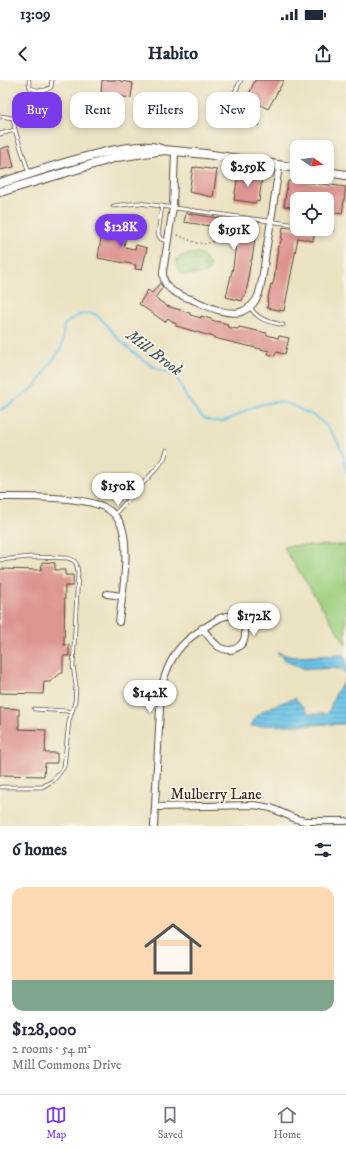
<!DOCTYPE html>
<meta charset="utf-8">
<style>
:root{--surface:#fff;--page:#f2f2f3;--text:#1f2937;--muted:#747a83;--line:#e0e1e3;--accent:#7c3aed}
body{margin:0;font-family:"IM FELL DW Pica",serif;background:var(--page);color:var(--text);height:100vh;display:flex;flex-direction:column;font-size:15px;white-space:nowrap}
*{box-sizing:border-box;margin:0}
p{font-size:13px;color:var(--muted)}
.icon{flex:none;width:22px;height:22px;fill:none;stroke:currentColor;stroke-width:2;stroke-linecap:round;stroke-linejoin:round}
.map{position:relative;height:746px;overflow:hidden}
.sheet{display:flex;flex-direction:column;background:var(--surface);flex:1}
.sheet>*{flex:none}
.hud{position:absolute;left:12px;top:12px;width:322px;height:36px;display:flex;gap:8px}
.needle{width:26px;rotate:103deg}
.fabs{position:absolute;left:290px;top:60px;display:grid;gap:8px}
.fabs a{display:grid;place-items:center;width:44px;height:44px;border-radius:8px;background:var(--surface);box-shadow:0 2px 6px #0003;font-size:20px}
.price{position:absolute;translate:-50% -34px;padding:0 9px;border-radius:14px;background:#fff;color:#222;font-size:13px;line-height:26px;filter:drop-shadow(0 1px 2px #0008)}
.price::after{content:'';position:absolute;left:50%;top:24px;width:12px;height:9px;margin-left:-6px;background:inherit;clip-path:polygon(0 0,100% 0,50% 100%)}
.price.current{background:var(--accent);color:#fff}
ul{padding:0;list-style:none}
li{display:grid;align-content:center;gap:8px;height:212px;padding:0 12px}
li span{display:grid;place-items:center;height:124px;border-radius:12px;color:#555}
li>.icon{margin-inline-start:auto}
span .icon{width:72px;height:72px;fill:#fffc;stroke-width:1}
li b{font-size:17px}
h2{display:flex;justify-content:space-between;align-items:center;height:48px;padding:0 12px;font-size:17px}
.pill{padding:0 14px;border-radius:12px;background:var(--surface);box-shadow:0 2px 6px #0003;font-size:14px;line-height:36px}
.pill.current{background:var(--accent);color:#fff}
.status{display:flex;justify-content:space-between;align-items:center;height:28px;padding:0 20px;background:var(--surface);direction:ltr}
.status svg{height:11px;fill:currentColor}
header{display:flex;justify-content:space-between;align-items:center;height:52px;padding:0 12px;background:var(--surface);font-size:18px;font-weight:700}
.tabs{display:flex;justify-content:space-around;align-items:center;height:56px;border-top:1px solid var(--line);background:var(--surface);font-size:11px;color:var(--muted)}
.tabs a{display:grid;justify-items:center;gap:2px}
.tabs .current{color:var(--accent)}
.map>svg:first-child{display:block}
.wetland{fill:url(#wetland-marsh);stroke:#6d7d4e}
.park{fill:#9fd07f;stroke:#6d7d4e}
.water{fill:url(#water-rules);stroke:#537783}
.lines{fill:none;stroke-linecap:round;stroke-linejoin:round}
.stream{stroke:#6bc4e8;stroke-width:2}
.building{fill:#de9592}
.service-casing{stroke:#554636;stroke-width:4.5}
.minor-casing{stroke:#554636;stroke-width:8}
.tertiary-casing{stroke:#554636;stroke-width:10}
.path{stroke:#554636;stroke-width:1.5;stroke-dasharray:1 3;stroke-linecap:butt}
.service{stroke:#fff;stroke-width:3}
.minor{stroke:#fff;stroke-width:6}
.tertiary{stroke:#fff;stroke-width:8}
.labels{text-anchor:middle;stroke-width:3.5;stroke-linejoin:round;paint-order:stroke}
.street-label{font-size:15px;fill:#3b2a1e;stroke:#f7f3e8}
.water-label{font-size:16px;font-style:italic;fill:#49585b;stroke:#f7f3e8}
</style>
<div class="status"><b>13:09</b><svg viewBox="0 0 49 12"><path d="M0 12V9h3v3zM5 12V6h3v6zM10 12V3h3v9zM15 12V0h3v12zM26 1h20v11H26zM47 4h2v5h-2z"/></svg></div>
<header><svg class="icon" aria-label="back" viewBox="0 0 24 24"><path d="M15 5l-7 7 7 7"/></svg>Habito<svg class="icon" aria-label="share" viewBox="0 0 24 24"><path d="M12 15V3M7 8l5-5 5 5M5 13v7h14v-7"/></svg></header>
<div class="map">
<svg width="346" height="746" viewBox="0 0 346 746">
<defs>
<pattern id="wetland-marsh" width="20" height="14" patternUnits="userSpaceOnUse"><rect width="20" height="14" fill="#9fd07f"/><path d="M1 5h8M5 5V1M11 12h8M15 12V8" fill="none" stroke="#83a967"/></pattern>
<pattern id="water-rules" width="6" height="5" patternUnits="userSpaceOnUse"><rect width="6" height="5" fill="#6bc4e8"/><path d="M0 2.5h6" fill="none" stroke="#599fbb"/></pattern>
</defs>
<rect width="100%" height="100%" fill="#f7f3e8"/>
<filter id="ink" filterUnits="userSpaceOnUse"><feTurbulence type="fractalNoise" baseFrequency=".025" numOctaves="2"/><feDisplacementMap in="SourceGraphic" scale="8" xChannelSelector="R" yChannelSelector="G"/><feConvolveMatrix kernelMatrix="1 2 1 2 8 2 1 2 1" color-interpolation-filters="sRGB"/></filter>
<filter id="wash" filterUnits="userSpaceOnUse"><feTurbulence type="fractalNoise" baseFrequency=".012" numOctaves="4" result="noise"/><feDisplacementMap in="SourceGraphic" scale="16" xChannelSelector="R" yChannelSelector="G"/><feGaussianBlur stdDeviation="0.9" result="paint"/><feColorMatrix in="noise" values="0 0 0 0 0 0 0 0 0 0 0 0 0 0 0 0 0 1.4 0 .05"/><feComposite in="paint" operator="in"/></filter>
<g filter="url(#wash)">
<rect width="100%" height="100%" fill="#ebe2c1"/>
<!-- wetland -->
<path class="wetland" d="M198,173C204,175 215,185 207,192C203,196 188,195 182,194C178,190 175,184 177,178L188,174Z"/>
<!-- park -->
<path class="park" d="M346,465V565L283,466Z"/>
<!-- water -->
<g class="water">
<path d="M277,572L292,577L343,575L346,578V593C335,585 320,590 307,589C297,588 283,580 277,572Z"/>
<path d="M346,599V644L251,646C257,629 279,624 295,618L309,634H326L329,631L336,613Z"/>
</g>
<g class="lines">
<!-- stream -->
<path class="stream" d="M0,330C13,323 28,314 38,303C43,296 47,289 51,282C55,277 60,272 62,266C64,260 62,252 64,245C72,239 82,230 94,234C102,237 107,246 113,253C119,260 126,266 133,272C140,278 149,284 158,289C163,292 170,292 174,296C181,301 182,310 186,317C190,322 199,335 204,338C222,348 235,335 251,328C256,325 263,324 269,323C282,320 292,325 303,331C307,333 311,333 314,336C333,348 345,370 346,392"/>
</g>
<g id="blocks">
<!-- building -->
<g class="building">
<path d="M102,0H120V1L133,3L131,18L101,14Z"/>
<path d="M255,0H284L268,29L257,23L259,19L249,14Z"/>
<path d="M9,66L14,87L0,90V69Z"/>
<path d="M193,87L196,88V87L217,90L213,117L189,112Z"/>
<path d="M238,93L262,97L259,122L256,121V123L234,120Z"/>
<path d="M291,100L346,107L342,134L327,132V119H297V128L284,126L288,101H291Z"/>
<path d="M186,133L257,144L252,180H251L248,198L249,199L245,216H243L242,221L226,217L233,187L238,150L184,142Z"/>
<path d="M113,142L126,144L124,151H127L124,167L135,169L136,165L147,168L142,190L135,189L136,185L98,178L101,158H106L108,148H111Z"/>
<path d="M283,147L315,152L313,161L298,158L284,231L267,228L268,223L267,222L271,204L272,205L274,200L278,166H279L281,161Z"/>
<path d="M160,203L163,207L155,218L167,226L190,233V235L201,238V236L211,239V240L228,244L227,247L238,249L239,247L267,253V255L278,258L279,256L289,258L285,274L276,272L275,276L268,274L269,271L214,258V257L176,246V244L168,238L165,242L139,224L148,210L152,213Z"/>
<path d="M42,482L55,483V490H65V495H73V506H65L64,565H69V576H63V593H61L50,602H44L43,614L0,613V489L41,490Z"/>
<path d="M0,628L19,629V649L46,650L45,673H57V683H45L44,696L0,695Z"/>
</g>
</g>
</g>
<g filter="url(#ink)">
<use href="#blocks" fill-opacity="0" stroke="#554636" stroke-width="1"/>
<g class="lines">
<defs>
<g id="service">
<path d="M29,0V4L30,8C37,11 45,12 51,7L52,0"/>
<path d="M241,0L229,24C229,35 249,40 258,44"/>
<path d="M0,36L13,38L15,50"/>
<path d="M0,54L15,50L29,93"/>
<path d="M113,126L139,123L297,145"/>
<path d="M162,126L158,154L161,159L167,161"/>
<path d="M326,149L332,150"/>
<path d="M250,227C259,241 268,241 283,245"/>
<path d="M114,435L158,387L164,379L167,370"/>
<path d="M0,480L30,477L67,478C77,480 77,485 78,493L73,586L76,605L75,622L69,641L64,687L54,700L42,707H0"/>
<path d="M34,629L67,631L71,632"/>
</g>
<g id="minor">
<path d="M175,71L173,127L163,192C162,209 178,215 191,219C205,225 225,236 241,232C248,229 255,223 258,216C263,202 264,185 266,171C271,142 275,114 279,86"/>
<path d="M0,417C26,417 81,416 104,427C112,431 119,439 122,447C130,471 122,517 119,542"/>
<path d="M107,514L122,516"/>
<path d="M155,727L254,725L271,728L296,739L305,741H346"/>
<path d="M154,746L161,609C171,569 186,558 220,538C245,526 256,565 231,570C227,570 222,569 219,567C212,562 207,554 202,548"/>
</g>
<g id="tertiary">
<path d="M327,92L346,95"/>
<path d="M0,103C32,94 137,55 163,70"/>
<path d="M0,112L117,77L164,70L206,74L297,88"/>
</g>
</defs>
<!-- service casing -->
<use href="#service" class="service-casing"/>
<!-- minor casing -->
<use href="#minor" class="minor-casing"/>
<!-- tertiary casing -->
<use href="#tertiary" class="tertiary-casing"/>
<!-- path -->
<path class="path" d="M178,155C193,162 207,170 221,156V139"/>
<!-- service -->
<use href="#service" class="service"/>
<!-- minor -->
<use href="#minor" class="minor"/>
<!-- tertiary -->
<use href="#tertiary" class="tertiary"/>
</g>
</g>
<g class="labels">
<!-- street labels -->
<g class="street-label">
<text x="216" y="719">Mulberry Lane</text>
</g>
<!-- water labels -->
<g class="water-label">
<text transform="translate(155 272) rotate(37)" y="6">Mill Brook</text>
</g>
</g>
</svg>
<div class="fabs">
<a><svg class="needle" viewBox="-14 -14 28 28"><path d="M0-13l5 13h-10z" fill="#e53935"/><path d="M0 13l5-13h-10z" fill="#747a83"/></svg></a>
<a><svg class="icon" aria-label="locate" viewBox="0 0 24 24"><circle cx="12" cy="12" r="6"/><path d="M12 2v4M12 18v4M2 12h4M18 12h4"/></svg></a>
</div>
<b class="price" style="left:248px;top:108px">$259K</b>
<b class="price current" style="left:121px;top:168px">$128K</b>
<b class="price" style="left:234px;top:171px">$191K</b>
<b class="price" style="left:118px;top:427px">$150K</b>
<b class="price" style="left:254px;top:557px">$172K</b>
<b class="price" style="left:150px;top:634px">$142K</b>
<div class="hud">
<a class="pill current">Buy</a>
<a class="pill">Rent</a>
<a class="pill">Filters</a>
<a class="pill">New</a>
</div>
</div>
<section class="sheet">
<h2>6 homes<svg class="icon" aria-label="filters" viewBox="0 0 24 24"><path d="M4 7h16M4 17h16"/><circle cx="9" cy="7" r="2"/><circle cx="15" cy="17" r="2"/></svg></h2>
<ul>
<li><span style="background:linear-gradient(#ffd9b3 75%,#7fa58c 0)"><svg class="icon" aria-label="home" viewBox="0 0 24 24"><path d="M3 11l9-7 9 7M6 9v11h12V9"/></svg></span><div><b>$128,000</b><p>2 rooms · 54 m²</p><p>Mill Commons Drive</p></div></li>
</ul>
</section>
<nav class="tabs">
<a class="current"><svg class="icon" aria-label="map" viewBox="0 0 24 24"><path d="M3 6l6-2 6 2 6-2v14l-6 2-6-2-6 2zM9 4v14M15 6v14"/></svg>Map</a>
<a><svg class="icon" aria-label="saved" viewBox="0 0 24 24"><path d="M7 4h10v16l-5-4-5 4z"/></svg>Saved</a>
<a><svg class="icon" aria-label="home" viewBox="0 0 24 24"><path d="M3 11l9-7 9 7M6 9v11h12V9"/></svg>Home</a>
</nav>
